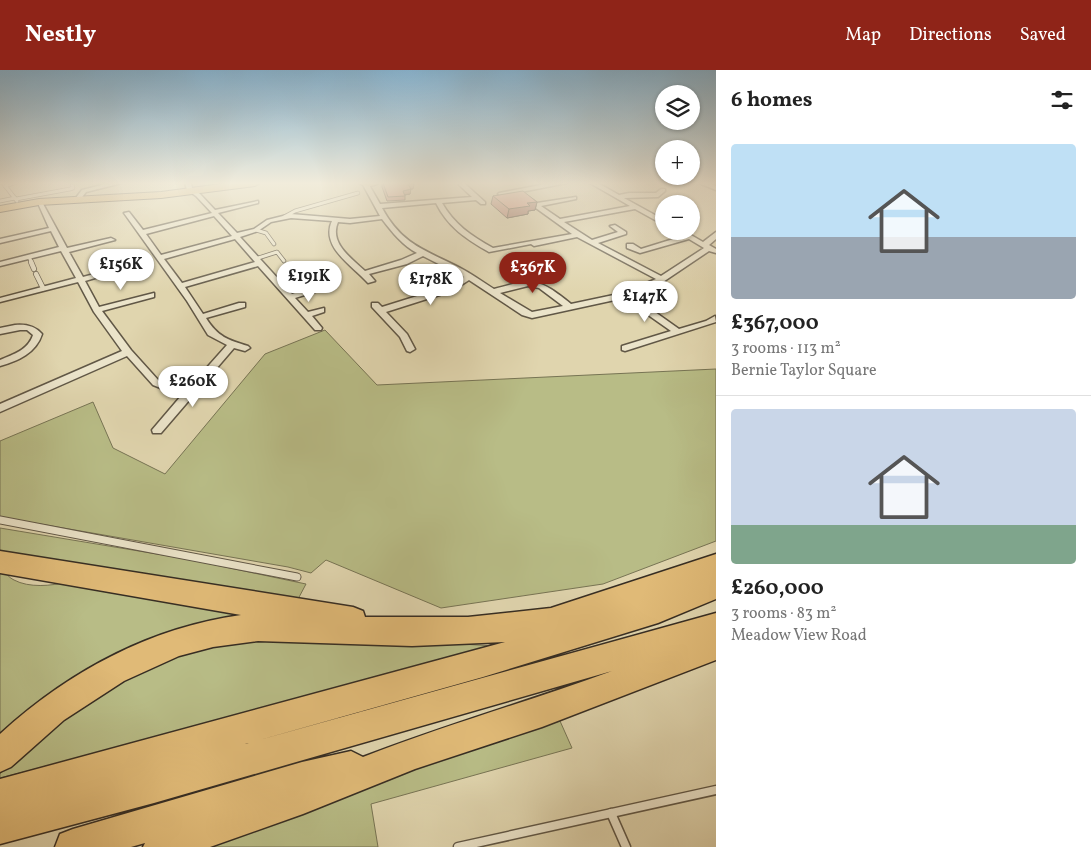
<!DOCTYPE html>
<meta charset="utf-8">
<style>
:root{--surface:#fff;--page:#f2f2f2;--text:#222;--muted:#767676;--line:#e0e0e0;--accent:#8f2418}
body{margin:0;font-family:Vollkorn,serif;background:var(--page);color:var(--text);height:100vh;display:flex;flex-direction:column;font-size:19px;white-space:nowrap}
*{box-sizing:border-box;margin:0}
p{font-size:16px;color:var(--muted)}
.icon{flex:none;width:28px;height:28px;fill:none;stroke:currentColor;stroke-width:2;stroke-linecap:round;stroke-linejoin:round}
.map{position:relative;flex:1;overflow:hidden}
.sheet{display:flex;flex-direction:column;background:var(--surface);width:375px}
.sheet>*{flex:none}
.controls{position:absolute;left:655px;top:15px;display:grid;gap:10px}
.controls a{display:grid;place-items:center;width:45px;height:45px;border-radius:50%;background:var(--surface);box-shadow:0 1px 4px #0004;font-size:25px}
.price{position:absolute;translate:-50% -42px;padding:0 11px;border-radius:18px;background:#fff;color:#222;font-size:16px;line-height:32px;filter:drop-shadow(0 1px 2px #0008)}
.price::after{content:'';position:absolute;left:50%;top:30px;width:15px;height:11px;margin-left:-8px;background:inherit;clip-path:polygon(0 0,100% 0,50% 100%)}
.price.selected{background:var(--accent);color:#fff}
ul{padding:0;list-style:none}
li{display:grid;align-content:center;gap:10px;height:265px;padding:0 15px}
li+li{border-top:1px solid var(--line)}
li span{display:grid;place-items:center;height:155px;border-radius:5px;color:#555}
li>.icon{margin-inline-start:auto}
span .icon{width:90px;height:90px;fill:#fffc;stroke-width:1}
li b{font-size:21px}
h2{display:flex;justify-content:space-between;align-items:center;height:60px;padding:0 15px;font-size:21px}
header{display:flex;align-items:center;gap:30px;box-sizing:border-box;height:70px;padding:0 25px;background:var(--accent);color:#fff}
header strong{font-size:24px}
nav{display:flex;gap:28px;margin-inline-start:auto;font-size:18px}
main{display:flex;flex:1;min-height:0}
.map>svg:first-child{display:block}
.green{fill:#b8bc86;stroke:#777454}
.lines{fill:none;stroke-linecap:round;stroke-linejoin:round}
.lane-far3-casing{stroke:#605746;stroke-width:4.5}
.lane-far2-casing{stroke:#605746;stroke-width:6}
.lane-far1-casing{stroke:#605746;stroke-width:9}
.lane-casing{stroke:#605746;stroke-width:11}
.street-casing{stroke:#605746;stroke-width:3}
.primary-casing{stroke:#362d23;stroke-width:2}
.highway-casing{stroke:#362d23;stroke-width:3}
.lane-far3{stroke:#ebe4ca;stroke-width:3}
.lane-far2{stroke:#ebe4ca;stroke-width:4.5}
.lane-far1{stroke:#ebe4ca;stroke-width:7}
.lane{stroke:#ebe4ca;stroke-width:8}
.street{fill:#ebe4ca;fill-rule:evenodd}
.primary{fill:#e0ba77;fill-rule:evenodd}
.highway{fill:#e0ba77;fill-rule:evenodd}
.wall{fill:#c38077;stroke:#362d23}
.shaded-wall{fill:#9f6861;stroke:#362d23}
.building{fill:#e3958a;stroke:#362d23}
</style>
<header>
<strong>Nestly</strong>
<nav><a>Map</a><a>Directions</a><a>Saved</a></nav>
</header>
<main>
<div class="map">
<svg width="716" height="777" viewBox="0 0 716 777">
<rect width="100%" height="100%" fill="#e0d5ae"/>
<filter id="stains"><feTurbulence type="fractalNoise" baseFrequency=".004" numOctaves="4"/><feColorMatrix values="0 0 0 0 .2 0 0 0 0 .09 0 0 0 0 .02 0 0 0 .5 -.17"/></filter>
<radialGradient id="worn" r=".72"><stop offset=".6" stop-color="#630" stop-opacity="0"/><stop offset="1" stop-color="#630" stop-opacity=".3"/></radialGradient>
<!-- green -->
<g class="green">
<path d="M325,260L377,315L716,299V471L603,514L441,538L326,490L311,503L288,497L0,447V371L93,332L113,378L165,404L265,284Z"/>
<path d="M0,458L187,489L306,514L297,531L0,489Z"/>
<path d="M0,502C7,503 8,507 14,510C29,518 51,516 67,512L315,550L192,561L0,678Z"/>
<path d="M296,564L494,576L278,637L0,708V704L32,672L81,628L163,583Z"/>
<path d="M560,651L572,678L371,734L378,777H182L453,684Z"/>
</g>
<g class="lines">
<defs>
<g id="lane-far3">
<path d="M3,113L17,131"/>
<path d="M5,116L14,113"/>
<path d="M16,129L70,119L73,118L72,113"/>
<path d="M0,131L15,128"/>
<path d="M284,147L295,141L358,123"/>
<path d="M256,160L266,163L274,174"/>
<path d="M29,187L32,193"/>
<path d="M255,189L277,182L284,191"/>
</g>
<g id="lane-far2">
<path d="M31,192L34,199"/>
<path d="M36,204L43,218"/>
</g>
<path id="lane-far1" d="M0,450L297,507"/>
<g id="lane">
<path d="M611,743L626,777"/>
<path d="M458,777L716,720"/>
</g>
<g id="street">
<path d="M109,113H122L86,122L80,130L75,129L82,120Z"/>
<path d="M185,113H191L192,118L200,124L215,140L258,131V133L218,143L237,163L254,159L267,150L291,144L350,149L380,146L362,113H368L380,134L472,127L457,113H464L485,132V134H481L476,130L442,133C454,154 471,166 493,178L572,164L515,123L501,126L498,124L499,123L551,113H567L521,122L537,133L576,127V129L541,136L560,149L630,136L590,113H598L619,125L629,123H656L661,119H665V121L658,127L624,128L664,150V155L635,139L564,152L592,170L618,162L610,156L615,155L626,162V164L598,173L661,206L704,178L689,169L640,183L627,178V174H633L641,179L683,166L676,161H684L703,172L716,162V169L709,175L716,179V183L709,181L657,216L631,225L679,259L706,251L715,246L716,252L625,281L622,280V276L671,261L624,228L532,248L522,245L469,210L452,221L386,242L407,264L415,279L410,282L407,281L400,267L372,237V233H378L382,237L446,217L464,207L423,186L407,194L369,204L375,211L368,213C353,196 320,177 332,151L291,148L271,152L258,161L240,167L292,224L318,215H324V219L295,228L308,242L324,238V242L312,246L322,258L321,260H315L258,196L185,217L203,244L239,233H245V237L206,248C218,267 228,270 248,276L250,278L245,281L234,278L161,363H153L152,360L181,326L153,315L127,286L0,342V334L122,281L94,242L78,212L0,232V228L76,208L61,181L0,196V192L59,177L51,161L0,173V169L49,158L37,131L42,132L67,178L111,168L115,170L69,182L83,207L142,191L146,193L85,211L99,237L154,223V227L102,241L131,280L159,311L186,321L227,275L208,265L187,231L124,143L129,142L143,160L212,143L196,126L187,120ZM436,133C448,157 466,169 489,182L531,174L534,176L577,167L656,209L623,223L571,234C539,208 533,208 494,219C484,213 475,206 464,200C429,181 403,177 382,138ZM214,146L232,166L161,185L146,164ZM382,149C392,162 403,176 417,183L401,190L365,201C351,188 329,173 338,152L350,153ZM235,169L255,192L182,213L164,189ZM528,216L539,218L563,236L532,242L500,223Z"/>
<path d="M699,113H709L716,116V120Z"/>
<path d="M15,255C26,254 35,256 42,264C36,283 18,291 0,296V290C14,284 28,280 33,265L27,260H20L0,264V258Z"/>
</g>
<g id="primary">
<path d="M228,113H260L255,116L161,128L39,135L0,142V136L39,129L161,122Z"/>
<path d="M359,113H379C374,117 364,117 359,113Z"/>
</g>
<path id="highway" d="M0,481L353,537L363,541L365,547H468L551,538L716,484V529L658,553L483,607L245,674L716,543V590L542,657L415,699L303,744L210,777H143L145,773L131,777H55L60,764L73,759L302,692L351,681L363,687C445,655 530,631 612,601L154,733L0,774V709L505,572L412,576L258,571L213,577L179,586L124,611L64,650L11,697L0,702V664C68,602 149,558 241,545L0,503Z"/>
</defs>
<!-- lane-far3 casing -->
<use href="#lane-far3" class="lane-far3-casing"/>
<!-- lane-far2 casing -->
<use href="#lane-far2" class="lane-far2-casing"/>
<!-- lane-far1 casing -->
<use href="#lane-far1" class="lane-far1-casing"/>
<!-- lane casing -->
<use href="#lane" class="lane-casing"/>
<!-- street casing -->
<use href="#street" class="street-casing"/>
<!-- primary casing -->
<use href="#primary" class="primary-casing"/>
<!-- highway casing -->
<use href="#highway" class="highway-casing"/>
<!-- lane-far3 -->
<use href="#lane-far3" class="lane-far3"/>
<!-- lane-far2 -->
<use href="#lane-far2" class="lane-far2"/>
<!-- lane-far1 -->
<use href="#lane-far1" class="lane-far1"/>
<!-- lane -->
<use href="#lane" class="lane"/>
<!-- street -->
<use href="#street" class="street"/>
<!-- primary -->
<use href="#primary" class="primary"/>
<!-- highway -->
<use href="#highway" class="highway"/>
</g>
<!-- wall -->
<g class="wall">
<path d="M382,113L414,114L413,119H410V124L405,125V130L387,131L382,117Z"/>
<path d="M493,126L537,132L535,140L528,141V144L507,148L491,134Z"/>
</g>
<!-- shaded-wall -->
<g class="shaded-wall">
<path d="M411,119L410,124L402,125L403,121Z"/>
<path d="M537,132L535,140L528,141V144L507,148L509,139L527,133Z"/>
</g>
<!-- building -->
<g class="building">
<path d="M383,113H413L414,114H408L411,119L403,121L405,126L388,127Z"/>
<path d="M523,121L537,132L527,133L530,136L509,139L493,126Z"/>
</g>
<!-- sky -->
<linearGradient id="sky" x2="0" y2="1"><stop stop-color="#87b5d3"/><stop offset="0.51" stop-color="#f1ecdb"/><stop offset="1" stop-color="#f1ecdb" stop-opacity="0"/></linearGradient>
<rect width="716" height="222" fill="url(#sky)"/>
<rect width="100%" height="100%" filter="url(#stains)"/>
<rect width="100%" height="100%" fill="url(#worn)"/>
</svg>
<div class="controls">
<a><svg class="icon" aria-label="layers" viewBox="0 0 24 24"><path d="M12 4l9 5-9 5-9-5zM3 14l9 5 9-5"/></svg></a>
<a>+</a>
<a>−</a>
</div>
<b class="price" style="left:121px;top:221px">£156K</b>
<b class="price selected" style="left:533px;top:224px">£367K</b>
<b class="price" style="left:309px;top:233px">£191K</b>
<b class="price" style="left:431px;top:236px">£178K</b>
<b class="price" style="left:645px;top:253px">£147K</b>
<b class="price" style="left:193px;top:338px">£260K</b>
</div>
<section class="sheet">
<h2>6 homes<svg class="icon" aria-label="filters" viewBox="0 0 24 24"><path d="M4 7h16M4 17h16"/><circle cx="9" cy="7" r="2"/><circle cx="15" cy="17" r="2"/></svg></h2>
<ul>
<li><span style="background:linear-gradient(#bfe0f5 60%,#9aa5b1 0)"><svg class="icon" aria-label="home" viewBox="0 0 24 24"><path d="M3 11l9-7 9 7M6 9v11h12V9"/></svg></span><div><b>£367,000</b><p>3 rooms · 113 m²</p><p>Bernie Taylor Square</p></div></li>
<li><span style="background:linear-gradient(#c9d6e8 75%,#7fa58c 0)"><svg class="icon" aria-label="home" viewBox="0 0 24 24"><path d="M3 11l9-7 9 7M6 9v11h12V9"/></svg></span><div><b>£260,000</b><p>3 rooms · 83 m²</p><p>Meadow View Road</p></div></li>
</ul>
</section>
</main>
